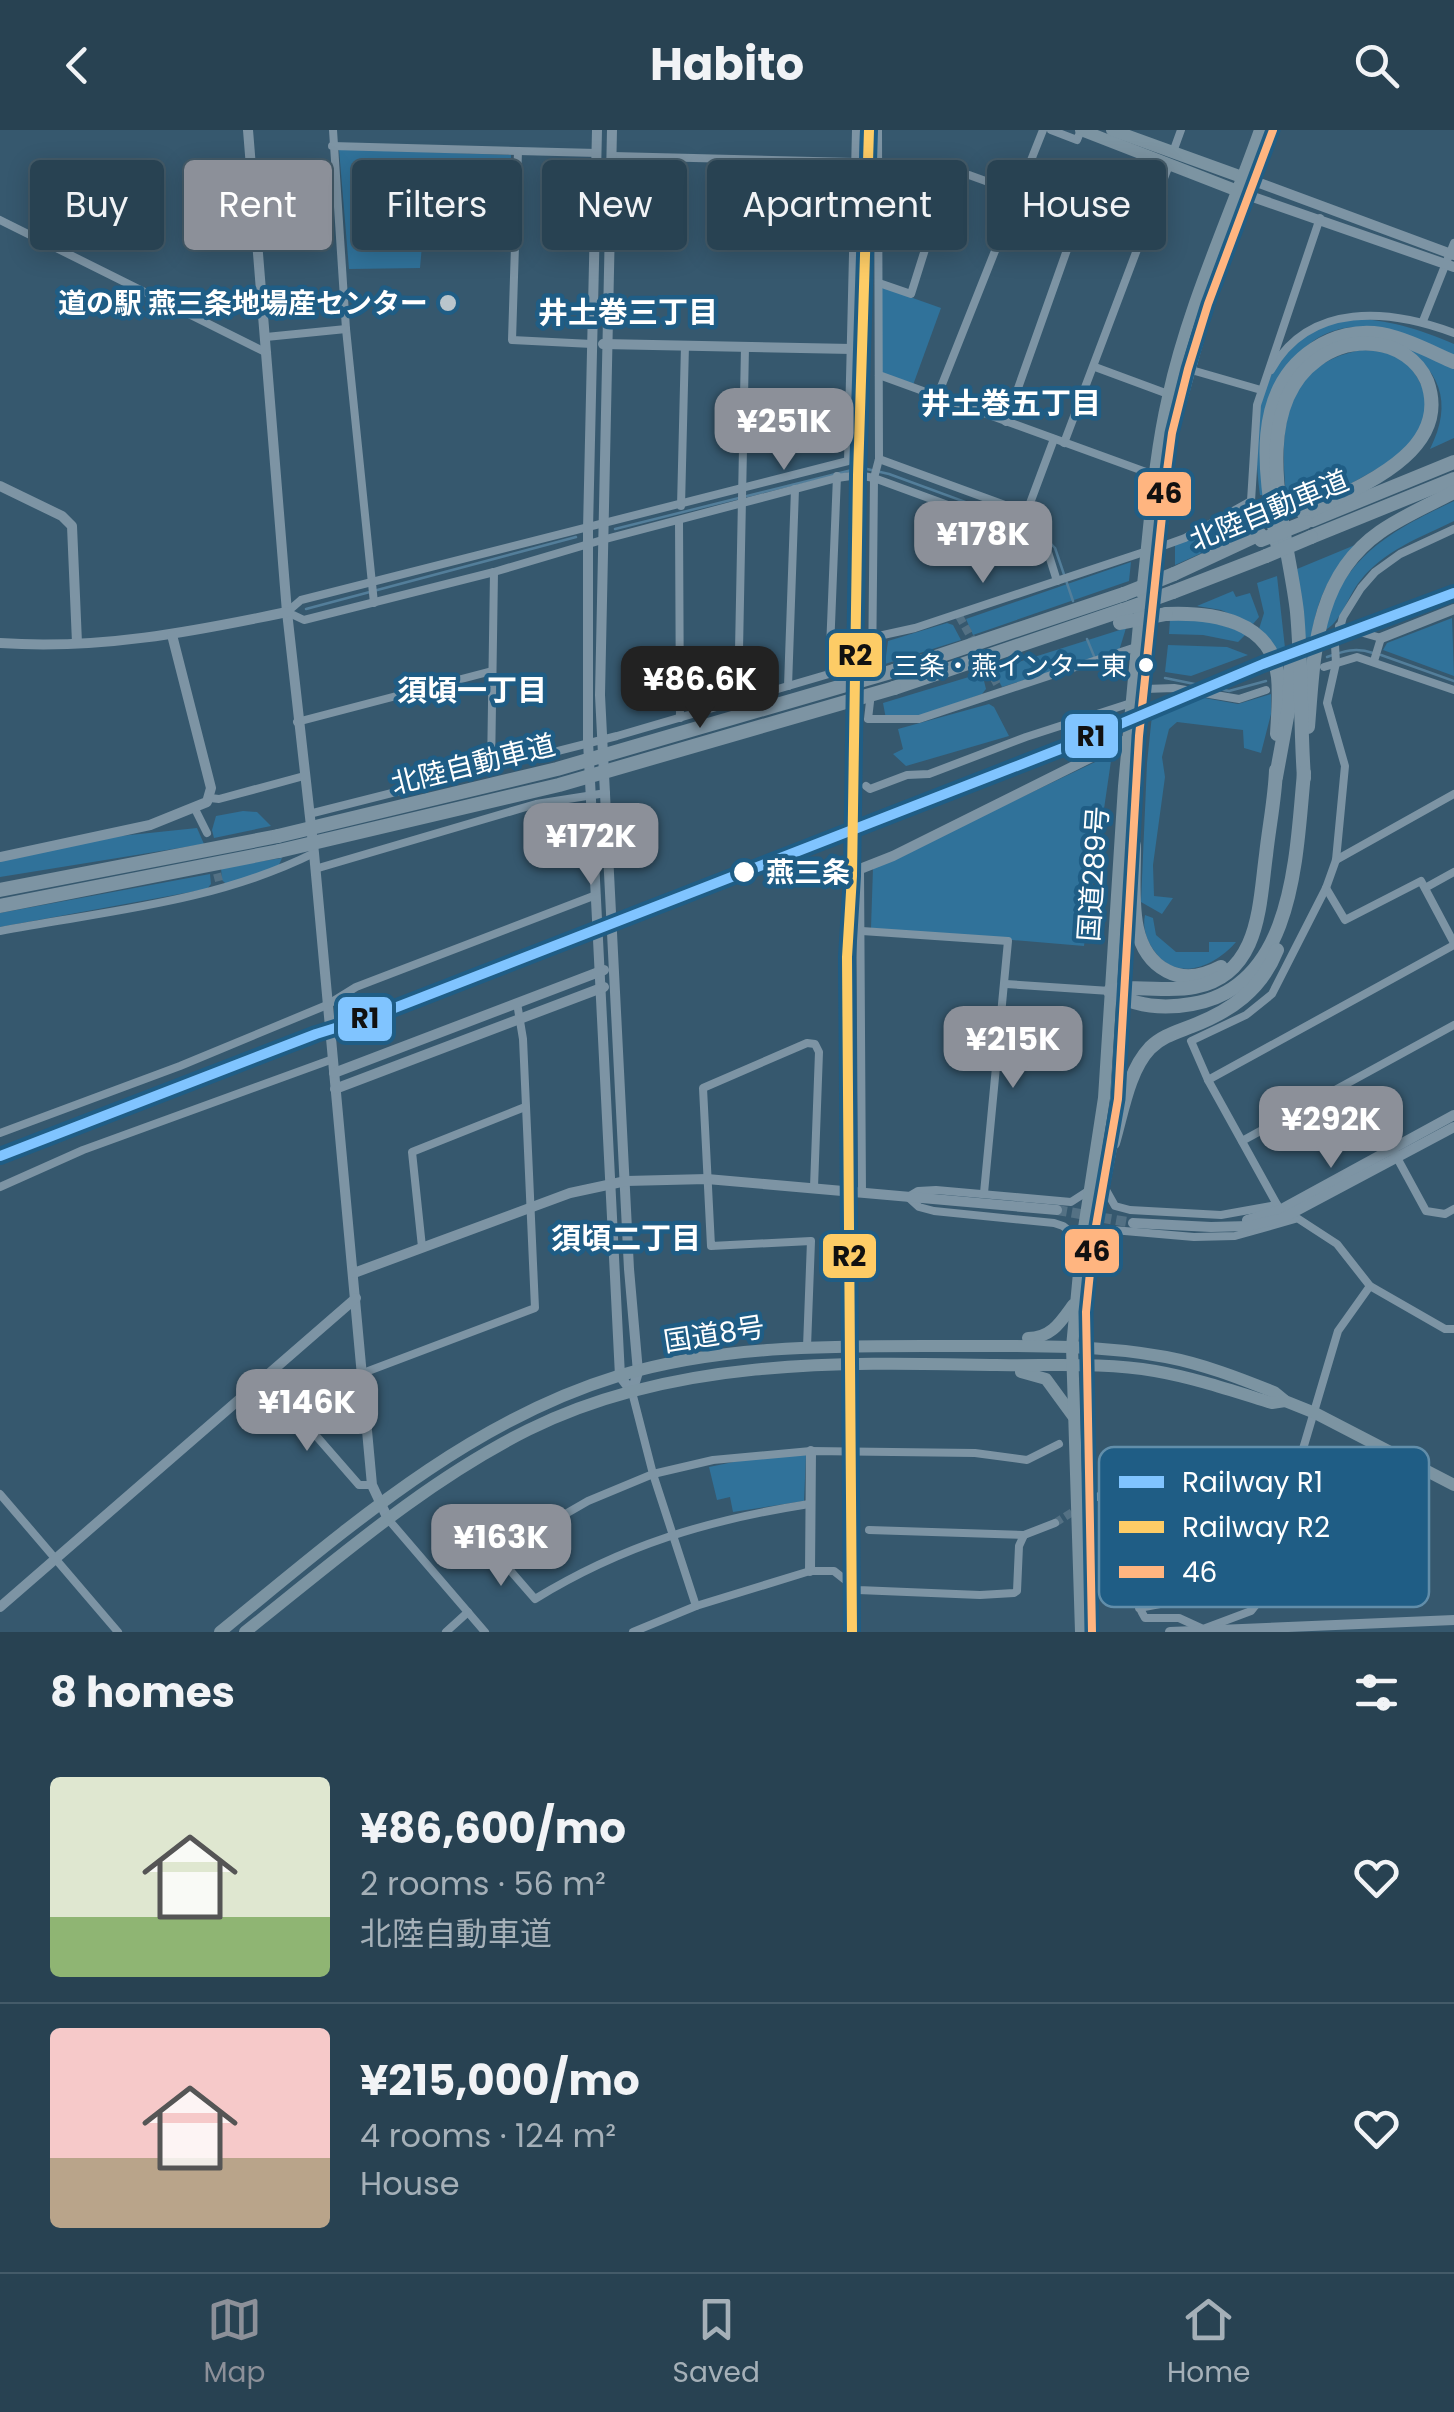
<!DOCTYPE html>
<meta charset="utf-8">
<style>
:root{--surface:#284252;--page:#304959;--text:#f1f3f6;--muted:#a5b0b8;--line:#445b69;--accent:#8c9099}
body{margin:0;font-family:Poppins,"Noto Sans JP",sans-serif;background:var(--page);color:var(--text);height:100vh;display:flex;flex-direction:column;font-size:38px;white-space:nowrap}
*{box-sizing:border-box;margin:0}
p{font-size:32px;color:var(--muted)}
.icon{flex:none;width:55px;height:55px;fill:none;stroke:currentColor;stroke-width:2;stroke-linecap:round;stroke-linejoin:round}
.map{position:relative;height:1502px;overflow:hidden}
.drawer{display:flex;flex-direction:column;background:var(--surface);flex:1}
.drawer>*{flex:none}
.top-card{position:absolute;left:30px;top:30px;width:1395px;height:90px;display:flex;gap:20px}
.price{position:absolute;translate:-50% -85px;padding:0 22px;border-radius:20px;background:var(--accent);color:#fff;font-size:32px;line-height:65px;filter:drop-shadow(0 2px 5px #0008)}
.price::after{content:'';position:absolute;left:50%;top:60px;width:30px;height:22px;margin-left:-15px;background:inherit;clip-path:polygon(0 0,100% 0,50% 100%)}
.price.on{background:#222;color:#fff}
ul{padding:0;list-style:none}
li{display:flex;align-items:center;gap:30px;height:250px;padding:0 50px}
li+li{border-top:2px solid var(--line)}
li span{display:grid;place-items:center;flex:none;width:280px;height:200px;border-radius:10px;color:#555}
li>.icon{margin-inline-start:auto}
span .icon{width:120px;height:120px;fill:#fffc;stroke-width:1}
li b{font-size:42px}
h2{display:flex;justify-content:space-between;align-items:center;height:120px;padding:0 50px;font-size:42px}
.pill{padding:0 35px;border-radius:10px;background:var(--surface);box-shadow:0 5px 25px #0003,0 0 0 2px var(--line);font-size:35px;line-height:90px}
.pill.on{background:var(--accent);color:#fff}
header{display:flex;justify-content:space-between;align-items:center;height:130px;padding:0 50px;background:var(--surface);font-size:45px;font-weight:700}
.menu{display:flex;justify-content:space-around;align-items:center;height:140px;border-top:2px solid var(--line);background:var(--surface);font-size:28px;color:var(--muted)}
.menu a{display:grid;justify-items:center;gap:5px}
.menu .on{color:var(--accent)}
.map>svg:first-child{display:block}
.green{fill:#30729a}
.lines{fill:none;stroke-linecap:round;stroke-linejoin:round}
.stream{stroke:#537e9a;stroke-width:2.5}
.minor-tunnel{stroke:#547184;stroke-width:8;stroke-dasharray:8 4;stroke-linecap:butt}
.tertiary-tunnel{stroke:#547184;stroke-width:10;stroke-dasharray:10 5;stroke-linecap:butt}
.minor{stroke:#7d94a4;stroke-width:8}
.tertiary{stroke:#7d94a4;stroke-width:10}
.trunk{stroke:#7c94a2;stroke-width:12}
.motorway{stroke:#7d94a3;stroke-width:14}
.rail{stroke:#7d94a3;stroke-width:2.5;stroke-dasharray:18 8;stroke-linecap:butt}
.motorway-bridge{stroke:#7d94a3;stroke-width:14}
.bus-1-casing{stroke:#1f5d85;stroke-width:15}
.bus-1{stroke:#ffb580;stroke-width:8}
.rail-1-casing{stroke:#1f5d85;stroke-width:18}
.rail-2-casing{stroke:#1f5d85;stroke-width:18}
.rail-1{stroke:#80c4ff;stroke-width:10}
.rail-2{stroke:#fdcc66;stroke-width:10}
.poi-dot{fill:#b9c5cc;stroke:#1f5d85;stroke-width:4}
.bus-dot{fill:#fff;stroke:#1f5d85;stroke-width:4}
.labels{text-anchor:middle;stroke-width:9;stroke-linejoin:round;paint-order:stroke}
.bus-label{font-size:26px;fill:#fff;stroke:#1f5d85;text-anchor:end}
.poi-label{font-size:28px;font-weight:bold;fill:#fff;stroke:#1f5d85;text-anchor:end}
.street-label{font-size:28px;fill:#fff;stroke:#1f5d85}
.stop-label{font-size:28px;font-weight:bold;fill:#fff;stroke:#1f5d85;text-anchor:start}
.neighbourhood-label{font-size:30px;font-weight:bold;fill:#fff;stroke:#1f5d85}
.key{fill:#1f5d85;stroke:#628eaa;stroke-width:2.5}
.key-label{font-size:28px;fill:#fff}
.line-badge{stroke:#1f5d85;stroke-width:4}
.pale-badge-label{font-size:28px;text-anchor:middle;font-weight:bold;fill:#111}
</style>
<header><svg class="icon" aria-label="back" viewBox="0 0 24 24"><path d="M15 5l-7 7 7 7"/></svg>Habito<svg class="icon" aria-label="search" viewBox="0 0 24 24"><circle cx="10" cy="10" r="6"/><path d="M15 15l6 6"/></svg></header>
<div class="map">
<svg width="1454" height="1502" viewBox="0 0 1454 1502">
<rect width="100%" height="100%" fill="#36586e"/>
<!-- green -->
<g class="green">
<path d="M339,19L511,25L510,93L425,82L420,138L349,139Z"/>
<path d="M879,156L941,178L913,255L881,244Z"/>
<path d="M1349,188C1390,190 1416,198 1454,214V226C1399,204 1346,174 1297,225L1263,365H1260C1253,314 1253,255 1292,216C1307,201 1330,195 1349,188Z"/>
<path d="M1395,212L1454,238V308L1430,319C1454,272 1440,237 1395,212Z"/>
<path d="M1362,220C1405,222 1413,235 1429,272L1414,318L1343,358L1288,383C1280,314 1274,235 1362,220Z"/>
<path d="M1454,371V391C1421,407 1383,421 1360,451C1347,467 1341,494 1323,501C1343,426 1389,402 1454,371Z"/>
<path d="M1265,372L1269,393L1175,435V414Z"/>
<path d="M1355,415C1331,441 1315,472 1312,507L1305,508L1297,439Z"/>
<path d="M1131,432L1129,451L973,505L966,489Z"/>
<path d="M1277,446L1285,518L1276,521L1259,499L1264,483L1257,453Z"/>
<path d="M1233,461L1236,467L1250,463L1259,487L1253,494L1221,480L1197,476Z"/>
<path d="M1195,487L1247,503L1238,512L1203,505L1169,504L1170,489Z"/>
<path d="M1452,488L1454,546L1383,520L1387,513Z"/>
<path d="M947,493L953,495L961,510L885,534L888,511Z"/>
<path d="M1126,498L1119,521L1002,557L993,540Z"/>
<path d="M1168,515L1227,517L1248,525L1191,546L1165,542Z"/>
<path d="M982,543L986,559L982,564L917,587L886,589L883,573Z"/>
<path d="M1271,564V584L1261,623L1244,618L1243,600L1177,592L1169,599L1162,627L1165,647L1153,735L1154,766L1173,768L1162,784L1141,772L1147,633L1152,585L1199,567L1238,574Z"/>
<path d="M989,574L994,577L1009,606L906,636L893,624L903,619L898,599Z"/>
<path d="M1112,624L1084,816L871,798L873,738Z"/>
<path d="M243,681L257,682L271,696L214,708L212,700L216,686Z"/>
<path d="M197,698L204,714L0,747V731L111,707Z"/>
<path d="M282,728L278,737L227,755L222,750L221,738Z"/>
<path d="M210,744L211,754L207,759L0,797V783Z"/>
<path d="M1145,785L1153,788L1156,805L1176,822H1209V812H1236C1215,836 1178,853 1155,822C1147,811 1142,798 1145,785Z"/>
<path d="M806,1325L804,1371L733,1382L730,1367L717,1370L709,1337L748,1329Z"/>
</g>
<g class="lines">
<!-- stream -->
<g class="stream">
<path d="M747,366L852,340L867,339L889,344L1036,398L1055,418L1073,471"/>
<path d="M615,399L739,368"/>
<path d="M306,479L576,407"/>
<path d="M1087,509L1094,526"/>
<path d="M1381,525L1454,551"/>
<path d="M1327,527C1344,521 1356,517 1373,523"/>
<path d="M1104,536L1118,539"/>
<path d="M1165,548L1229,561L1266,551"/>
</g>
<!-- minor-tunnel -->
<g class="minor-tunnel">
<path d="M959,486L997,554"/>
<path d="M214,732L219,751"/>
<path d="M1055,1393L1077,1379"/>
</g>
<!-- tertiary-tunnel -->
<path class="tertiary-tunnel" d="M1057,1080L1133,1093"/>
<!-- minor -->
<g class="minor">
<path d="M333,0L346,199L374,473"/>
<path d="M856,0L848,331L301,470L287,482L304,490L494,442L602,410L837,348L858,345L874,348L1038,408L1047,419L1057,451"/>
<path d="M1051,0L1077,10L1081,0"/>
<path d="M332,16L597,23"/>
<path d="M518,21L512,210L592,214"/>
<path d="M1173,22L1181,0"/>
<path d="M613,26L855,32"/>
<path d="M879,35L950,40L969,45L1143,108"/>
<path d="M0,90L267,223"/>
<path d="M879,153L911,164L950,40"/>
<path d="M1423,191L1454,113"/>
<path d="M266,207L346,199"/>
<path d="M1095,237L1168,264"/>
<path d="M1188,239L1261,260"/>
<path d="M1271,240C1310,171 1390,179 1454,203"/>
<path d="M879,245L1157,346"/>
<path d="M937,267L1043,0"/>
<path d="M1006,292L1079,86"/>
<path d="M1064,313L1169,35"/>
<path d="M879,329L1027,383"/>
<path d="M681,376L685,215"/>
<path d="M679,391L680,588"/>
<path d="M1020,400L1054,309"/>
<path d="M1160,417L1185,408L1251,371L1257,275L1320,88"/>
<path d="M1339,496L1381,508L1374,531"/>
<path d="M874,507L915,498L1147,421"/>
<path d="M1324,537L1357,527L1454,560"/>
<path d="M872,549L874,348L879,329L878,0"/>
<path d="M788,556L795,359"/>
<path d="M1145,559L1174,558L1239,569L1266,560"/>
<path d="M871,563L868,589H919L1136,517"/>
<path d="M738,571L745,217"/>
<path d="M297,592L492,541"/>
<path d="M491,640L494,442"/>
<path d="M866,656L870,659L907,645L929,644L1026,607L1131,573"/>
<path d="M210,668L219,669L304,646"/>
<path d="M195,679L207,703"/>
<path d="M309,684L617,606L829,544L837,346"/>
<path d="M1336,730L1454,664"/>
<path d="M315,739L536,674L606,663"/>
<path d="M860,739L862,1063"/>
<path d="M1326,758L1345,790L1421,751L1454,813"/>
<path d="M1425,758L1454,742"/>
<path d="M0,801C106,781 216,772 314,723"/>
<path d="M862,801L1008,811L984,1063"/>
<path d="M1006,854L1110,861"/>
<path d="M1208,950L1454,815"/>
<path d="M0,1003L180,936L327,875L356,857L596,765"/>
<path d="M1242,1011L1454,895"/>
<path d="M1395,1024L1426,1081L1445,1084L1454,1079"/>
<path d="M0,1057L83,1020L333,929"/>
<path d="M1106,1060L1115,1076L1130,1080L1221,1085L1277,1075"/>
<path d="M1280,1080L1208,950L1191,911L1246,885L1272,864L1326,758L1336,730L1345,636L1327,573L1336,533L1335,515L1343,487L1361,458L1375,442L1400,424L1454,399"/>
<path d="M1294,1086L1337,1114L1370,1156L1445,1199H1454"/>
<path d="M1096,1110L1113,1100L1194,1107L1235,1106L1295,1089"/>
<path d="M1082,1111L1063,1096L1054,1093L934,1081L919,1077L908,1067L918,1061L936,1060L1071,1072L1088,1061"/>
<path d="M422,1117L412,1022L525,977"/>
<path d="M807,1217L811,1111L711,1116L703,958L807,913L815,914L819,922L814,1057"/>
<path d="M363,1243L535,1178L523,909L517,873"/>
<path d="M264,1246L359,1355H372"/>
<path d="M632,1262L653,1344L696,1476"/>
<path d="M1297,1341L1358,1377L1379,1426"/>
<path d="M1142,1345C1135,1390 1120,1446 1145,1488H1179L1203,1499L1251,1481L1268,1460L1289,1366L1338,1201L1370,1156"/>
<path d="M0,1364L118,1502"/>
<path d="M1097,1367L1142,1345L1289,1366"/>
<path d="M809,1374C708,1390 623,1415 535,1469L496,1424L588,1371L653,1344L713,1330L811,1321L975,1323L1027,1330L1059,1314"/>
<path d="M388,1389L485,1502"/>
<path d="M869,1400L1024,1405"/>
<path d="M1133,1406L1275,1433"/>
<path d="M1139,1478L1223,1462L1260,1470"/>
<path d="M446,1502L468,1482"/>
<path d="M633,1502L696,1476L810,1441H834L858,1460L980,1465L1014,1463L1017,1461L1019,1416L1024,1405L1055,1393"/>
</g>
<!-- tertiary -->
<g class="tertiary">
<path d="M248,0L287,482L314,723L372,1355L388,1389"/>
<path d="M597,0L588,399V611L620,1246L632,1262"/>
<path d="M612,0L600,565L629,1139L638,1242L632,1262"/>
<path d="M1254,51L1454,125"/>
<path d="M1250,66L1454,137"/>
<path d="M603,214L852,219"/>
<path d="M0,356L62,386L72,396L77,513"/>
<path d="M1381,508L1454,479"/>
<path d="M0,513C98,520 191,502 287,482"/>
<path d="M0,727L150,695L207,672L211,658L172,505"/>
<path d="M860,739L893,726L1128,609"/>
<path d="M334,943L604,840"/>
<path d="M335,959L604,857"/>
<path d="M1247,1090L1280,1080L1454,985"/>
<path d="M1133,1093L1211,1097L1249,1096L1283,1088L1454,997"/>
<path d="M354,1143L570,1063L626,1051L707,1049L1057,1080"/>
<path d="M810,1441L811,1321"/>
<path d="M0,1477L356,1168"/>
<path d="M1170,1502L1454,1490"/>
</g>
<!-- trunk -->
<g class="trunk">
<path d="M1081,0L1243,63"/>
<path d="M1112,0L1250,50"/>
<path d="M1142,463C1150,398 1153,332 1168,267C1188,175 1229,88 1260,0"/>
<path d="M1133,723L1139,606L1172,303L1208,174L1273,0"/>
<path d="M1115,987L1130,778"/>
<path d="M1028,1208C1051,1208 1060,1193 1073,1175"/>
<path d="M1021,1242L1046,1249L1073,1286"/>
<path d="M220,1502C342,1403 464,1293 618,1246C725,1214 837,1216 948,1216C1021,1216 1094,1214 1166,1227C1203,1234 1239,1248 1274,1262L1285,1271L1315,1283L1454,1355"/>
<path d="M245,1502C336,1430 424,1352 528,1300C673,1228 839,1232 996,1235C1048,1236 1104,1232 1155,1241C1195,1248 1233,1261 1272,1273L1285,1271"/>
<path d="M1081,1502L1072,1217L1082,1111L1104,968L1124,656L1140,483"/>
<path d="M1092,1502L1086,1182L1093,1113L1113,1007"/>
</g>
<!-- motorway -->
<g class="motorway">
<path d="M1312,390L1454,332"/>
<path d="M1311,407L1454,349"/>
<path d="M1277,413C1266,348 1249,262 1314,219C1334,206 1358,200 1381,204C1407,209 1431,222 1454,232"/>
<path d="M1174,444L1260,404"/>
<path d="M1173,462L1266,426"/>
<path d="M1166,484C1212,482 1272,490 1278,547C1280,566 1278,585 1277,604"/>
<path d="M894,541L1124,464"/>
<path d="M894,558L1123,480"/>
<path d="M1308,597C1314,525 1314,448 1380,402C1403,386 1429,375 1454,362"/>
<path d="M1276,647L1289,576L1291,534"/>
<path d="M1304,648C1300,593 1302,537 1297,482C1289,409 1245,282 1317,230C1333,218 1353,212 1374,214C1397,216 1418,230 1427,251C1454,324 1353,359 1304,384"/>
<path d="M1134,715C1135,755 1124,819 1167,841C1184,850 1204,846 1221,837"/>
<path d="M0,760L278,706"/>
<path d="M0,776L279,721"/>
<path d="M1110,861C1135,877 1164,879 1192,874C1295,857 1296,724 1304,643"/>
<path d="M1110,861C1138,854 1167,863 1195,857C1260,844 1259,776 1266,725C1269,697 1275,668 1276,640"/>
<path d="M1113,1013C1122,983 1128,941 1150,918C1162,906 1177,902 1192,896C1231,881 1261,860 1277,820"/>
</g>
<!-- rail -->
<g class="rail">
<path d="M71,999L316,904L374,886L1063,618L1176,569"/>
<path d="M852,1502L847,827L852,746L858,345L869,0"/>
</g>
<!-- motorway-bridge -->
<g class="motorway-bridge">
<path d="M1261,410L1306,392"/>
<path d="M1266,426L1311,407"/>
<path d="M1124,464L1174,444"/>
<path d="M1123,480L1173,462"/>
<path d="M1120,493L1166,484"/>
<path d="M278,706L557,639L894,541"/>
<path d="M279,721L559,655L894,558"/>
</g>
<defs>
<path id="bus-1" d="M1092,1502L1086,1182L1093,1113L1118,969L1139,606L1166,348L1172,303L1188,239L1208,174L1273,0"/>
</defs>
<!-- bus-1 casing -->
<use href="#bus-1" class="bus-1-casing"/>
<!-- bus-1 -->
<use href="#bus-1" class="bus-1"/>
<defs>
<path id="rail-1" d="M0,1026L316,904L374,886L1063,618L1263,534L1454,463"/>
<path id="rail-2" d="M852,1502L847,827L852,746L858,345L869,0"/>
</defs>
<!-- rail-1 casing -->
<use href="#rail-1" class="rail-1-casing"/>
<!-- rail-2 casing -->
<use href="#rail-2" class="rail-2-casing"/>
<!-- rail-1 -->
<use href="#rail-1" class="rail-1"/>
<!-- rail-2 -->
<use href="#rail-2" class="rail-2"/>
</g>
<!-- markers -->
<circle class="poi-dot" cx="448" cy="173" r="10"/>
<g class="bus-dot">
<circle cx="1146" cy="535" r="9"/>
<circle cx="744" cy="742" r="12"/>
</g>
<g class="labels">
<!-- bus labels -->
<g class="bus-label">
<text x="1127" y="545">三条・燕インター東</text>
</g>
<!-- poi labels -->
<g class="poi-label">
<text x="428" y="183">道の駅 燕三条地場産センター</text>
</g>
<!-- street labels -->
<g class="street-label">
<text transform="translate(1269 380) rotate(-22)" y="10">北陸自動車道</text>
<text transform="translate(473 634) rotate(-14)" y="10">北陸自動車道</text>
<text transform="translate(1093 744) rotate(-86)" y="10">国道289号</text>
<text transform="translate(714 1204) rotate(-9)" y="10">国道8号</text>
</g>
<!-- stop labels -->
<g class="stop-label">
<text x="766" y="752">燕三条</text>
</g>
<!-- neighbourhood labels -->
<g class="neighbourhood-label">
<text x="628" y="193">井土巻三丁目</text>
<text x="1011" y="284">井土巻五丁目</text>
<text x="472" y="571">須頃一丁目</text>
<text x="626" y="1119">須頃二丁目</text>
</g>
</g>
<!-- legend -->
<rect x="1099" y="1317" width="330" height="160" rx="15" class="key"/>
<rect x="1119" y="1346" width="45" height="12" fill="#80c4ff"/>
<rect x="1119" y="1391" width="45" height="12" fill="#fdcc66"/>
<rect x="1119" y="1436" width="45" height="12" fill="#ffb580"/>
<g class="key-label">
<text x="1182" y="1362">Railway R1</text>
<text x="1182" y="1407">Railway R2</text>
<text x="1182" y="1452">46</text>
</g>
<g class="line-badge">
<rect x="1136" y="340" width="57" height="48" rx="10" fill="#ffb580"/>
<rect x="827" y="501" width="57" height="48" rx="10" fill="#fdcc66"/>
<rect x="1063" y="582" width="57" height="48" rx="10" fill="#80c4ff"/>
<rect x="336" y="865" width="58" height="48" rx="10" fill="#80c4ff"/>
<rect x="1063" y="1097" width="58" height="48" rx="10" fill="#ffb580"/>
<rect x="821" y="1102" width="57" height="48" rx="10" fill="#fdcc66"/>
</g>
<g class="pale-badge-label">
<text x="1164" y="373">46</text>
<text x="855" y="535">R2</text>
<text x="1091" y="616">R1</text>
<text x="365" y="898">R1</text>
<text x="1092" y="1131">46</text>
<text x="849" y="1136">R2</text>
</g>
</svg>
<b class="price" style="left:784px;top:343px">¥251K</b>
<b class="price" style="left:983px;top:456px">¥178K</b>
<b class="price on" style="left:700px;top:601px">¥86.6K</b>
<b class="price" style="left:591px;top:758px">¥172K</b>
<b class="price" style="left:1013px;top:961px">¥215K</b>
<b class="price" style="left:1331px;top:1041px">¥292K</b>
<b class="price" style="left:307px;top:1324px">¥146K</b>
<b class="price" style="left:501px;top:1459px">¥163K</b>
<div class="top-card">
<a class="pill">Buy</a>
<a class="pill on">Rent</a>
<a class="pill">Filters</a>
<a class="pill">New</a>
<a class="pill">Apartment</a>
<a class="pill">House</a>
</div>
</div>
<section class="drawer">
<h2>8 homes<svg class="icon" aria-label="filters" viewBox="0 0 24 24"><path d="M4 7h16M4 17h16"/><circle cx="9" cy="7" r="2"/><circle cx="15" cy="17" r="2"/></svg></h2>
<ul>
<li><span style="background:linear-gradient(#dfe7d0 70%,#8fb573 0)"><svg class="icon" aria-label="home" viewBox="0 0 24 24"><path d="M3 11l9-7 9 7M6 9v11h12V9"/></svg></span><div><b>¥86,600/mo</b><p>2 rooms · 56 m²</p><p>北陸自動車道</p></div><svg class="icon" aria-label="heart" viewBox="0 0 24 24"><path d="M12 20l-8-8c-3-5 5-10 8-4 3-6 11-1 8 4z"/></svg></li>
<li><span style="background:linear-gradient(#f6c9c9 65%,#b9a48a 0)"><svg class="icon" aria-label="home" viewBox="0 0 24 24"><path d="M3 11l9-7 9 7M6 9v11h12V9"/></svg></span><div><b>¥215,000/mo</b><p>4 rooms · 124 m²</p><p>House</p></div><svg class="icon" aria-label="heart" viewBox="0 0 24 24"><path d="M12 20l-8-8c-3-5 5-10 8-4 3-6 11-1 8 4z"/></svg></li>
</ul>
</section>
<nav class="menu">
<a class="on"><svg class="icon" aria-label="map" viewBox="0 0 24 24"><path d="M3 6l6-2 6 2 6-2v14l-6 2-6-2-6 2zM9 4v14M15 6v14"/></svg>Map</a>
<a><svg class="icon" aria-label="saved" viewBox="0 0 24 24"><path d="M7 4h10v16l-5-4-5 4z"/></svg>Saved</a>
<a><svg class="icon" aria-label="home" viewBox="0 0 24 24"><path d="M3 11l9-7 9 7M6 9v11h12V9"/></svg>Home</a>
</nav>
